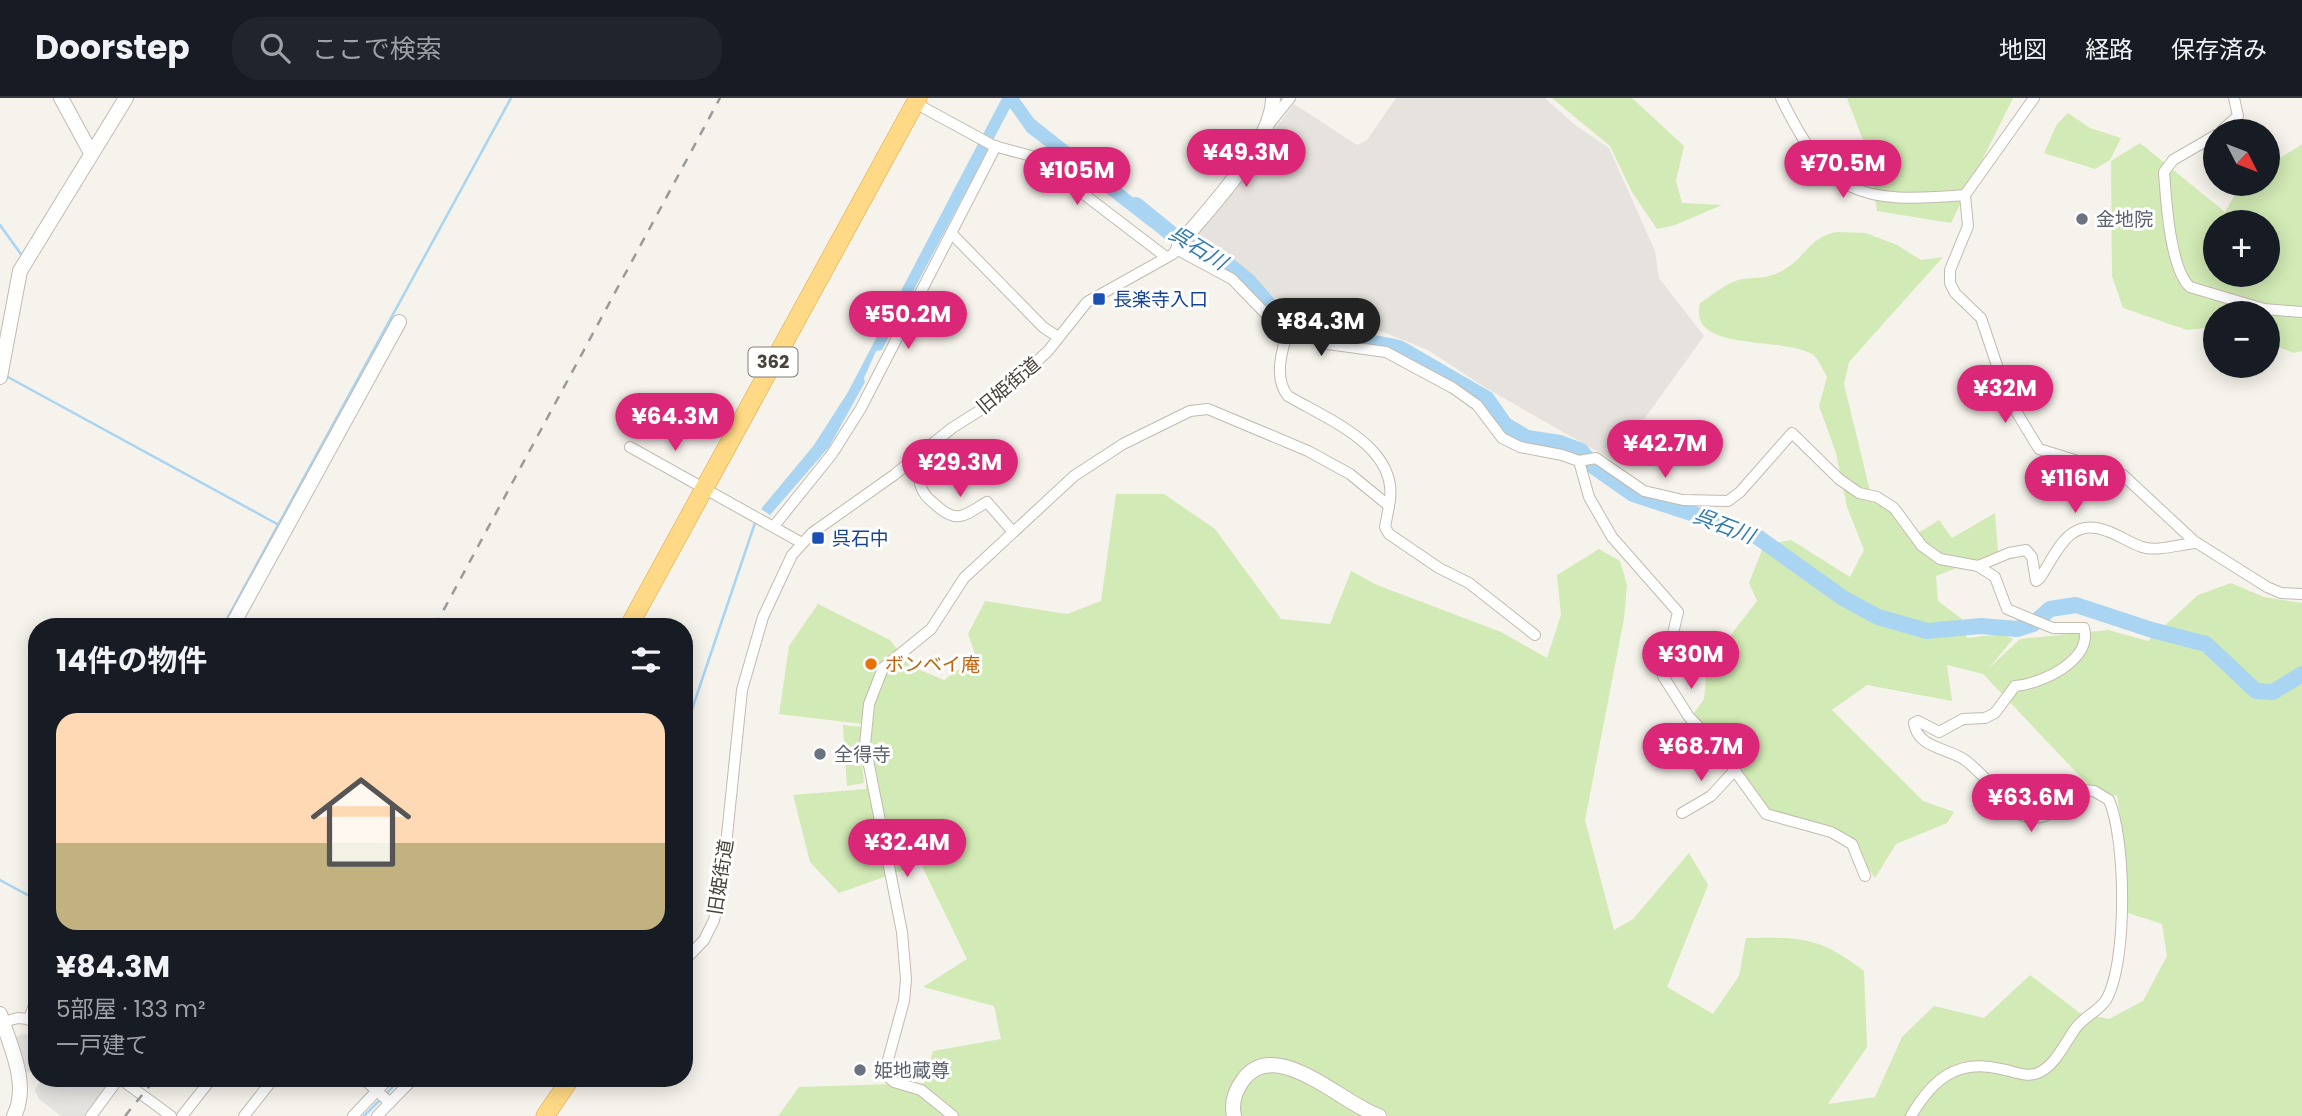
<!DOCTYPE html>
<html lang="ja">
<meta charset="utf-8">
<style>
:root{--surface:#171b24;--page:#20242c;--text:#f1f3f6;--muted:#9ea1a6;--line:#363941;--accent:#db2777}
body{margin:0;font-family:Poppins,"Noto Sans JP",sans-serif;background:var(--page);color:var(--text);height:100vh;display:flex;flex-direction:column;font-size:26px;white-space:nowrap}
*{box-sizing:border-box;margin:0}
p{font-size:23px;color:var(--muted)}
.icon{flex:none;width:38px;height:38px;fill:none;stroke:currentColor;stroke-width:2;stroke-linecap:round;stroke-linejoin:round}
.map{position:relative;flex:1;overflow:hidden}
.sheet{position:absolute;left:28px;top:520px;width:665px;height:469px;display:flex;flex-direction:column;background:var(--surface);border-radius:28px;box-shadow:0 4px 18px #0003}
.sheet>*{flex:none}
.needle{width:46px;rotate:132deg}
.buttons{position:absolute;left:2203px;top:21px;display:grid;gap:14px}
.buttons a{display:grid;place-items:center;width:77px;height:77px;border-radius:50%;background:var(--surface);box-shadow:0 4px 18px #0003;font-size:35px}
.price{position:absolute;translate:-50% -60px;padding:0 16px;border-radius:24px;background:var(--accent);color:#fff;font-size:23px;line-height:46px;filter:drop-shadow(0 2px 4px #0008)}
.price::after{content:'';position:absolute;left:50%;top:42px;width:21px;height:16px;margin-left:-10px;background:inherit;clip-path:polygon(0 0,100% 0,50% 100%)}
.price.current{background:#222;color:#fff}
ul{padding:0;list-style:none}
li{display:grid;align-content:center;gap:14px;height:371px;padding:0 28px}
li+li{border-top:2px solid var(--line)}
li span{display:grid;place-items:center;height:217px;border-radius:21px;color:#555}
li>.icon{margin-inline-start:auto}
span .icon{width:126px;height:126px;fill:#fffc;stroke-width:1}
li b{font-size:30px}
h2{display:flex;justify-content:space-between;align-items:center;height:84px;padding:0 28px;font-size:30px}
header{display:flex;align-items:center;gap:42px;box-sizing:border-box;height:98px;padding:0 35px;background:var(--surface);border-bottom:2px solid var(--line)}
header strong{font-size:33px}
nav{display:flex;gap:38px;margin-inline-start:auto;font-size:24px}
.search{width:490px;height:63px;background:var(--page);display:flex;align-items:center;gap:18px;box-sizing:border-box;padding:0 24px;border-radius:28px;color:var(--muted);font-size:26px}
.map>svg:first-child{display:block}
.industrial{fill:#e6e2dd}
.green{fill:#d2eab5;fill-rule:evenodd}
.parking{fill:#e5e3e0}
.water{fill:#a9d4f2}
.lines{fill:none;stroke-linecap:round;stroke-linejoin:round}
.stream{stroke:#a9d4f2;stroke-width:2.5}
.river{stroke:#a9d4f2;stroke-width:16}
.minor-casing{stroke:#c2bbae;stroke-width:12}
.tertiary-casing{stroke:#c2bbae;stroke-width:16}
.trunk-casing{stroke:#e0a43c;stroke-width:19}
.minor{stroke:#fff;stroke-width:10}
.tertiary{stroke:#fff;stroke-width:14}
.trunk{stroke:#ffd985;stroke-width:18}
.rail{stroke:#9a9a9a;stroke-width:2.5;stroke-dasharray:9 9;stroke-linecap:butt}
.worship-dot{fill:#6b7280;stroke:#fff;stroke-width:2.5}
.transit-dot{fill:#1a4fb4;stroke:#fff;stroke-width:2.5}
.food-dot{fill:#e8710a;stroke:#fff;stroke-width:2.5}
.labels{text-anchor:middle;stroke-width:6;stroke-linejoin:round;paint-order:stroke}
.shield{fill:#fff;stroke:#817c74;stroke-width:2}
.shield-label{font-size:18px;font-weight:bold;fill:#4b4439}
.worship-label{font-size:19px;fill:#5b616d;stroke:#fff;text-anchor:start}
.transit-label{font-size:19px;fill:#164399;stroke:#fff;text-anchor:start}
.street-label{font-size:19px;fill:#4b4439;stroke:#fff}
.food-label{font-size:19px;fill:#c56008;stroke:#fff;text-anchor:start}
.water-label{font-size:21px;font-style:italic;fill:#2e7ab2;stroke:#fff}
</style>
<header>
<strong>Doorstep</strong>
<div class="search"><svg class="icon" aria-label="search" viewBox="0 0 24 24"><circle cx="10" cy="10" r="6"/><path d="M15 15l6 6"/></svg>ここで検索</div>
<nav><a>地図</a><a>経路</a><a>保存済み</a></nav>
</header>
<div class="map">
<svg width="2302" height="1018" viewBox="0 0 2302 1018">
<rect width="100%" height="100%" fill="#f6f3ec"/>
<!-- industrial -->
<path class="industrial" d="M1396,0H1545L1575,27L1609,50L1655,153L1659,180L1704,238L1614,363L1486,290L1428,252L1376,231L1339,229L1302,219L1269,195L1227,156L1193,139L1294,6L1357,47L1367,42Z"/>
<!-- green -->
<g class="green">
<path d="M1552,0H1632L1684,48L1676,83L1682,105L1722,107L1675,127L1657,131L1632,94L1610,48Z"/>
<path d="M1847,0H2013L1951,125L1877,113L1867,53Z"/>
<path d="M2068,15L2090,30L2121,40L2110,62L2095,71L2044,55L2057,26Z"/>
<path d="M2140,45L2225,114L2241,86H2268V68L2302,46V253L2294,255L2268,245V215H2216L2215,229L2187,232L2123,210L2112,178L2111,63ZM2216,124H2268V177H2216Z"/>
<path d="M1837,134L1866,135L1897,147L1921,162L1943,159L1849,264L1844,286L1870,393L1915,437L1939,422L1952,440L1995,415L1998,454L1936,478L1938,503L1962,521L1967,540L2002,536L2013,541L1989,570L2020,541L2108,532L2148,543L2198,497L2231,485L2264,499L2302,505V1018H778L799,989L924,985L933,953L1001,941L994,908L923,889L967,861L921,766L839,795L810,764L793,697L866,691L871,627L779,616L789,548L818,506L890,542L910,568L944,582L976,559L968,536L985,503L1067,516L1101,503L1116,396H1164L1215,431L1281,521L1330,526L1351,473L1377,487L1501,534L1547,560L1561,517L1557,477L1599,451L1620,463L1627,487L1624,521L1585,722L1614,832L1633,821L1689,755L1708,787L1667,889L1713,916L1739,878L1746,840C1800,839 1820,839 1864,873L1867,949L1828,1006L1875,999L1902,939L1934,908L1984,920L2030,877L2080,915L2109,921L2143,903L2167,858L2162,826L2122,813L2125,748L2117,698L2094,693L1983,576L1947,567L1952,603L1867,587L1832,612L1923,703L1954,714L1947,725L1896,746L1875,780L1847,743L1766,716L1722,655L1688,623L1704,601L1708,556L1729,539L1757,503L1749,485L1764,447L1791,442L1850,479L1864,452L1847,409L1836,355L1819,308L1827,279C1823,272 1818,260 1812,256C1782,238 1687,255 1700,205C1713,197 1728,183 1743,181C1760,179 1770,181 1785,171C1807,158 1809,139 1837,134Z"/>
<path d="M843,627L862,629L860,644L864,685L847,688Z"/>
</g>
<!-- parking -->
<g class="parking">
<path d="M23,936L37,938L36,975L25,974L14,939Z"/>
<path d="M43,980H101L108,986L84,1018H61L39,1001L35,992Z"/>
</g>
<!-- water -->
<path class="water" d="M1002,0H1019L1034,21L1154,116L1150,129L1027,34L1010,10L882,252L876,253L864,280L865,284L829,349L770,417L761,411L814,347L848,294Z"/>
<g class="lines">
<!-- stream -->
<g class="stream">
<path d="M0,127L23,159"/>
<path d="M6,278L279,427"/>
<path d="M223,528L511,0"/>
<path d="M684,635L756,422"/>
<path d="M0,782L37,802"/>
<path d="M386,996L401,980"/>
<path d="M364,1018L382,1000"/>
</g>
<!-- river -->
<path class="river" d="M1136,107L1174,138L1226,165L1249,184L1270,208L1287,219L1345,239L1399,250L1487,301L1505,327L1527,340L1560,345L1581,353L1593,368L1633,396L1752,435L1843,500L1878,519L1927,533L1981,528L2017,531L2033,526L2050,511L2076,507L2152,532L2206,546L2256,593L2273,594L2302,576"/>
<defs>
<g id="minor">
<path d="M1781,0C1829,98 1858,106 1965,97"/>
<path d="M2034,0L1965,97L1968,128L1950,172V185L1955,195L1981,220L2008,300L2039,351L2123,377L2194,443L2267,489L2281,495L2302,496"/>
<path d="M915,5L994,48L1035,59L1166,159"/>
<path d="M1270,25L1290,0"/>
<path d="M2221,33L2238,18L2234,0"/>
<path d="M2216,37L2173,62L2164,74C2166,102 2170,171 2190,189L2264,211L2302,214"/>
<path d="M951,135L1043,229L1058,239"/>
<path d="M1176,151L1232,181L1264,214L1282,228L1328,246L1386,254L1453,290L1477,307L1502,340L1520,349L1562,357L1579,363L1596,360L1644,393L1683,402L1728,403L1740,394L1792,335L1839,381L1859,395L1877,399L1894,410L1922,448L1940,461L1978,468L1995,479L2007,511L2053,530H2084C2093,563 2040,586 2015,588L1995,615L1985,620L1963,621L1939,634L1918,623L1914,625C1917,650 1948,650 1965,662C1986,678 2001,700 2021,717C2052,728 2058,703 2082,692L2094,693L2109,702C2126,741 2128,864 2106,902C2099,913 2083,919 2075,931C2065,945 2055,968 2038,975C2026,980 2013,973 2001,971C1957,960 1932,982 1911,1018"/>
<path d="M933,345L939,358L920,386C923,397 929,401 937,408C958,427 966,416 987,404L1013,434"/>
<path d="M630,349L802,445"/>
<path d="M1579,363L1589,399L1612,439L1678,514L1663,578L1689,619L1717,648L1766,716L1831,734L1852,746L1865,778"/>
<path d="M1389,408L1385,429L1389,436L1439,470L1469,485L1535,537"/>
<path d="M774,428L832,356L861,310L996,48"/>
<path d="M1978,468L2009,455L2026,452L2032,459L2036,483L2040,480C2057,454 2069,418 2107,433C2119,437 2130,445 2142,449C2157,454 2181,446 2196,445"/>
<path d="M1682,715L1711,698L1734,673"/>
<path d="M684,863L704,842L714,822L722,786L742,592L763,519L792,457L812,435L894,377L952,330L990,306L1048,253L1087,204L1173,156L1179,147"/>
<path d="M3,924L18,920L37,922"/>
<path d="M119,980L171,1018"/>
<path d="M342,980L346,983H366L390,1005"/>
<path d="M91,1018L119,980"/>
<path d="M182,1018L212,980"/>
<path d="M244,1018L274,980"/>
<path d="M353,1018L389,980"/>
<path d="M377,1018L414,980"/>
<path d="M953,1018L921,992L894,984L887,978L886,969L904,903L906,881L902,834L865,647L869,606L883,570L931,531L964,480L1074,378L1123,346L1190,313L1208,311L1308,353L1350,376L1389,408C1402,350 1329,322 1288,298C1273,280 1282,251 1289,230"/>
</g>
<g id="tertiary">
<path d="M61,0L91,55"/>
<path d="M1179,147C1208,111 1273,45 1273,0"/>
<path d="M0,279L20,173L126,0"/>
<path d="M232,528L399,224"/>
<path d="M0,916C10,948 30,986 14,1018"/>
<path d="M31,921L37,905"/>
<path d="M1234,1018C1231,1005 1235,993 1243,982C1275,937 1344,1007 1379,1018"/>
</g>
<g id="trunk">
<path d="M629,528L918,0"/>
<path d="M545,1018L571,980"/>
</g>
</defs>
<!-- minor casing -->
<use href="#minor" class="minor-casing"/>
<!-- tertiary casing -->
<use href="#tertiary" class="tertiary-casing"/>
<!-- trunk casing -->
<use href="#trunk" class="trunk-casing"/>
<!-- minor -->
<use href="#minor" class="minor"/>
<!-- tertiary -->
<use href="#tertiary" class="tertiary"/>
<!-- trunk -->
<use href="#trunk" class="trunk"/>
<!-- rail -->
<g class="rail">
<path d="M435,528L720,0"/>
<path d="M125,1018L156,980"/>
</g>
</g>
<!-- markers -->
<g class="worship-dot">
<circle cx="2082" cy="121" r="7"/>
<circle cx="820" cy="656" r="7"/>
<circle cx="860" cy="972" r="7"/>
</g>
<g class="transit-dot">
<rect x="1092" y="194" width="14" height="14" rx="3.5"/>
<rect x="811" y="433" width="14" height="14" rx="3.5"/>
</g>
<circle class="food-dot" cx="871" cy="566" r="7"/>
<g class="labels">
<!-- shield labels -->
<rect class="shield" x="748.5" y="249.5" width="49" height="29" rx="5"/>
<g class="shield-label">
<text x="773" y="270">362</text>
</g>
<!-- worship labels -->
<g class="worship-label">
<text x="2096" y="128">金地院</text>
<text x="834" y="663">全得寺</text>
<text x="874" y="979">姫地蔵尊</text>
</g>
<!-- transit labels -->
<g class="transit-label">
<text x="1113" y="208">長楽寺入口</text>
<text x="832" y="447">呉石中</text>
</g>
<!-- street labels -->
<g class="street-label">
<text transform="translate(1008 287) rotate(-40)" y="7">旧姫街道</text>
<text transform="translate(720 779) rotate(-81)" y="7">旧姫街道</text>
</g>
<!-- food labels -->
<g class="food-label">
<text x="885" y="573">ボンベイ庵</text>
</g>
<!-- water labels -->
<g class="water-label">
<text transform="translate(1198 150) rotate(32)" y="7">呉石川</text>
<text transform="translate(1724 428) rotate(21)" y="7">呉石川</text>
</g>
</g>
</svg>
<div class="buttons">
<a><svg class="needle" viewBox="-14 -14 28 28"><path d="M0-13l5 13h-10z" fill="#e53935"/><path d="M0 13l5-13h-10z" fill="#9ea1a6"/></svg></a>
<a>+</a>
<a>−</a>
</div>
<b class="price" style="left:1246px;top:91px">¥49.3M</b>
<b class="price" style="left:1843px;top:102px">¥70.5M</b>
<b class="price" style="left:1077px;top:109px">¥105M</b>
<b class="price" style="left:908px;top:253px">¥50.2M</b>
<b class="price current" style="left:1321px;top:260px">¥84.3M</b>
<b class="price" style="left:2005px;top:327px">¥32M</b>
<b class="price" style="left:675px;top:355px">¥64.3M</b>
<b class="price" style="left:1665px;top:382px">¥42.7M</b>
<b class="price" style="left:960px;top:401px">¥29.3M</b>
<b class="price" style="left:2075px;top:417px">¥116M</b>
<b class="price" style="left:1691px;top:593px">¥30M</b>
<b class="price" style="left:1701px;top:685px">¥68.7M</b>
<b class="price" style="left:2031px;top:736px">¥63.6M</b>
<b class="price" style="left:907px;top:781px">¥32.4M</b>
<section class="sheet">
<h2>14件の物件<svg class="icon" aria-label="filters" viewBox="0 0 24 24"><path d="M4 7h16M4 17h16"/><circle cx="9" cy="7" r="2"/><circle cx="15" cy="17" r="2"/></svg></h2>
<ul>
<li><span style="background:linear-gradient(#ffd9b3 60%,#c2b280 0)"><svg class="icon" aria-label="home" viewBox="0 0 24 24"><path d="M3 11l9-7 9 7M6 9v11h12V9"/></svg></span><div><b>¥84.3M</b><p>5部屋 · 133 m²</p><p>一戸建て</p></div></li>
</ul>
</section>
</div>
